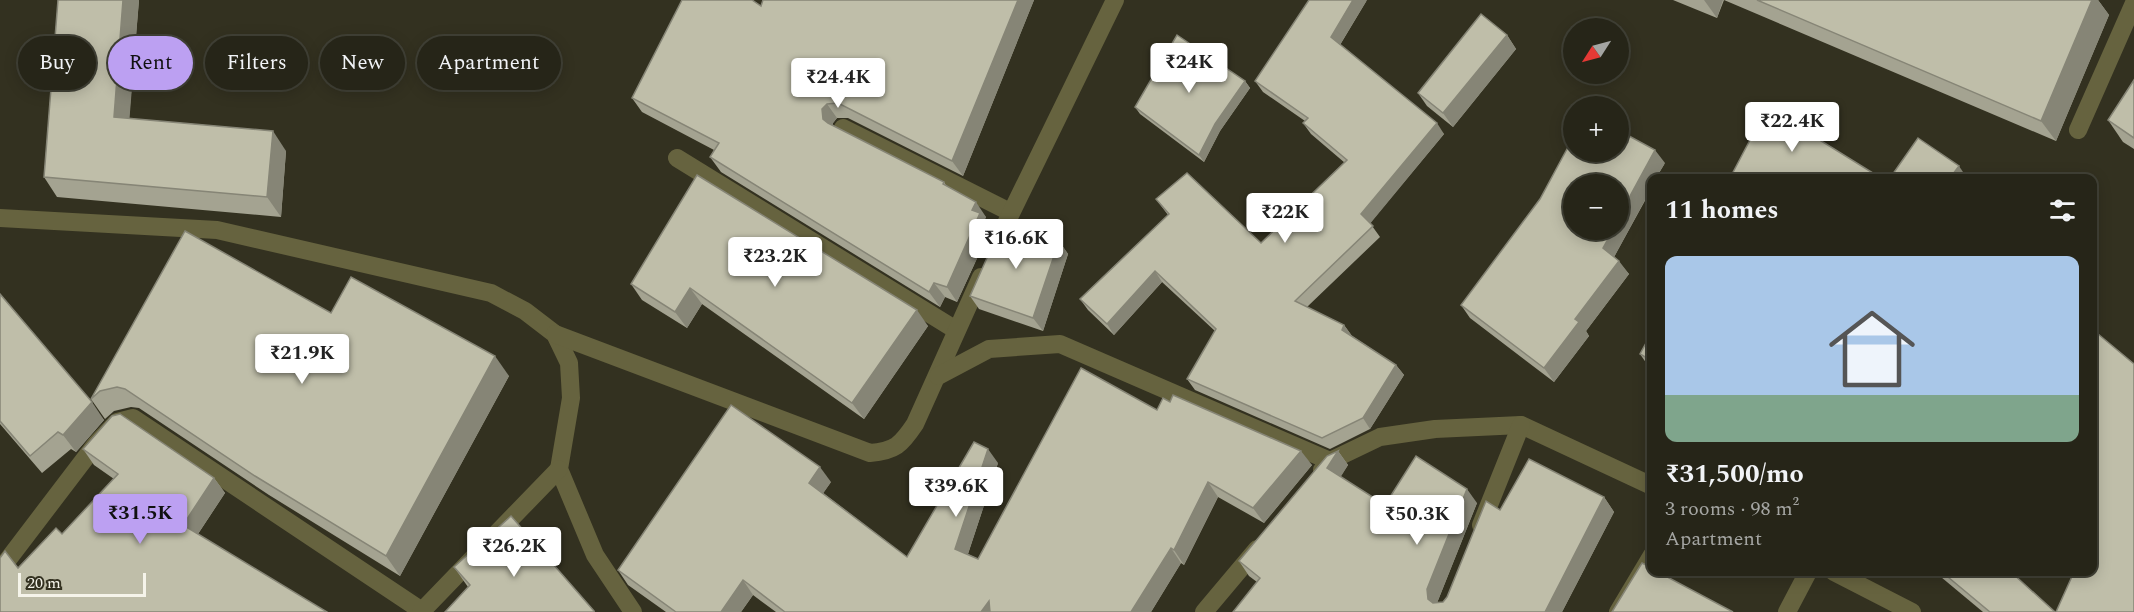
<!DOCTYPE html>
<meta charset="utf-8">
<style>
:root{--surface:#262518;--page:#2e2d21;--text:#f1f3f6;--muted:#a4a5a2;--line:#424237;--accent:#bca0f2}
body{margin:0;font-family:Spectral,serif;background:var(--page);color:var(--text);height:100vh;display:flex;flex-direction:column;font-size:22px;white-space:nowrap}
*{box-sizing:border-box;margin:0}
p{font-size:20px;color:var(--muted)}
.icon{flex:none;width:33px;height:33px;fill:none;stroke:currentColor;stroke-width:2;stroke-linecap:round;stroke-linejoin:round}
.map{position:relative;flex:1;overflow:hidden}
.drawer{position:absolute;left:1647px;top:174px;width:450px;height:402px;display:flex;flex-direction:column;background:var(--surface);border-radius:12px;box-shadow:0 3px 15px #0003,0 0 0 2px var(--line)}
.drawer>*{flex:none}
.banner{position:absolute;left:18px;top:36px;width:570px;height:54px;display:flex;gap:12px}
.needle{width:39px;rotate:234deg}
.fabs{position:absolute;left:1563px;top:18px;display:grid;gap:12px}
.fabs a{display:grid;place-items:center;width:66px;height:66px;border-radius:50%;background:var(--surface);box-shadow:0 3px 15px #0003,0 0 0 2px var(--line);font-size:30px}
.scale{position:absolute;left:18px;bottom:15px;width:128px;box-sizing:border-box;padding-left:6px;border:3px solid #f5f4ea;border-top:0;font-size:16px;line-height:21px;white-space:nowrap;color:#f5f4ea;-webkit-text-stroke:4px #333120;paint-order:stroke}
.price{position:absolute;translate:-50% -51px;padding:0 14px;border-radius:6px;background:#fff;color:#222;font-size:20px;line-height:39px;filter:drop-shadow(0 2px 3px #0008)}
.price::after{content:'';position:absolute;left:50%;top:36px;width:18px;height:14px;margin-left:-9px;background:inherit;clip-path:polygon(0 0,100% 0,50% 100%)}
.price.active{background:var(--accent);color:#111}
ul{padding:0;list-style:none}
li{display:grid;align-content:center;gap:12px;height:318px;padding:0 18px}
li+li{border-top:2px solid var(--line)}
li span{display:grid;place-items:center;height:186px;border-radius:12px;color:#555}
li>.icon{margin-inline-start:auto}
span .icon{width:108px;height:108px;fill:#fffc;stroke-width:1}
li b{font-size:26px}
h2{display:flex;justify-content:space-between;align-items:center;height:72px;padding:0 18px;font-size:26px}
.tag{padding:0 21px;border-radius:27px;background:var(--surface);box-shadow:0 3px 15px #0003,0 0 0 2px var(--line);font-size:21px;line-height:54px}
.tag.active{background:var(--accent);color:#111}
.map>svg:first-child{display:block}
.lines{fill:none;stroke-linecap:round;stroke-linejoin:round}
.minor{stroke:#66633f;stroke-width:18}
.wall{fill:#a4a391}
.shaded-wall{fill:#868576}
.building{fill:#bfbea9;stroke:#868576;stroke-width:1.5}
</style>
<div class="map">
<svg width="2134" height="612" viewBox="0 0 2134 612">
<rect width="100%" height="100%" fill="#333120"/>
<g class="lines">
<!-- minor -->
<g class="minor">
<path d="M843,128L1010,212"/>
<path d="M2078,130L2134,3"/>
<path d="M677,158L956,330"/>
<path d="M0,218L217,230L491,293L525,311L555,334L569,363L571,398L559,469L595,555L633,612"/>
<path d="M996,244L1115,0"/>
<path d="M555,334L870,453C895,451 901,445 915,424L981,277"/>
<path d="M938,376L989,349L1060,344L1330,461"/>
<path d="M1322,470L1330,461L1380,437L1435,429L1521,425L1652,486"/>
<path d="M1481,525L1521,425"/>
<path d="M496,534L559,469"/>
<path d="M0,570L96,444L117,422L133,418L422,611"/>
<path d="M1834,572L1912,612"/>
<path d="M421,612L475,556"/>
<path d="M1204,612L1257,549"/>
<path d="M1618,612L1652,555"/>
<path d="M1787,612L1808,572"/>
</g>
</g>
<!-- wall -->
<g class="wall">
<path d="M58,0H139L129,118L286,151L281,217L57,197L44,177Z"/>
<path d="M763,0H1034L963,176L848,118H837L833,123V126L944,182L947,187L986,217L985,219L991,228L957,302L945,297L940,307L721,172L710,157L714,150L642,112L632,98L761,6Z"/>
<path d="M1367,0L1340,45L1444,134L1370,223L1380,237L1307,307L1344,325L1352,336L1396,365L1404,375L1370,429L1330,449L1195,390L1187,379L1215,331L1162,282L1114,335L1088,310L1080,299L1168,215L1156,199L1261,243L1345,163L1311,134L1303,123L1305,121L1263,92L1255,81Z"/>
<path d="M1673,0H2098L2109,15L2056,141L1724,0L1717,18Z"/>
<path d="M1507,35L1516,49L1453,127L1427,106L1418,93Z"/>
<path d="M2134,80V149L2123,142L2108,120Z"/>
<path d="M1245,81L1250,88L1220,131L1204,162L1140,114L1135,107Z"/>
<path d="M1665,163L1656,178H1652V188L1614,257L1629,274L1586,331L1589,336L1554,382L1470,318L1461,305Z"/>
<path d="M697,175L928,326L864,419L702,304L687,328L642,300L631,284Z"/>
<path d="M185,231L331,313L509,376L400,576L269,495L139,408L131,407L114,411L105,419L91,399Z"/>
<path d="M1059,241L1068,254L1043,331L979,309L970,296Z"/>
<path d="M0,294L104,420L76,452L71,449L42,473L0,424Z"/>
<path d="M1652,332V368L1649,367L1640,354Z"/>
<path d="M1170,402L1312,465L1264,523L1218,497L1184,565L1181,563L1151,612H776L753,595L741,612H666L628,585L618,570L831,482L823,493L907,557L998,463L968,554L978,559L1157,410Z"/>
<path d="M83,449L214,478L225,493L198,534H62L114,479L94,465Z"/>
<path d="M1338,451L1348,465L1340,477L1385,505L1477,503L1437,603L1443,602L1447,597L1500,510L1604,497L1614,512L1562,612H1233L1257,582L1249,576L1239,561Z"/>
<path d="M511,516L595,612H445L468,587L454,567Z"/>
<path d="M1935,572H2011L2055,612H1983Z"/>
</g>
<!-- shaded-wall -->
<g class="shaded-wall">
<path d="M123,0H139L128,137L114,117Z"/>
<path d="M1018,0H1034L963,176L952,161Z"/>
<path d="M1353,0H1367L1338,48L1331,37Z"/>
<path d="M1704,0H1723L1717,18Z"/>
<path d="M2092,0H2098L2109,15L2056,141L2041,121Z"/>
<path d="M1507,35L1516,49L1453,127L1443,113Z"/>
<path d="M1245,81L1250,88L1220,131L1204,162L1199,155L1215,124Z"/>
<path d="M827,104L837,118L833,123V134L823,119L822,109Z"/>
<path d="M1800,121L1809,134L1797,126Z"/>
<path d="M1437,123L1444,134L1369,225L1361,214Z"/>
<path d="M273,131L286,151L281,217L267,197Z"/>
<path d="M1655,150L1665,163L1656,178H1652V187L1612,261L1603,248L1613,230H1618V218Z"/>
<path d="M1959,166L1967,178H1950Z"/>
<path d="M976,202L986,217L985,219L991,228L957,302L947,287L972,210Z"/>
<path d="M1059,241L1068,254L1043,331L1033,318Z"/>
<path d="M1619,261L1629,274L1586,331L1589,336L1554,382L1544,368L1575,319Z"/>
<path d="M1155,271L1162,282L1114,335L1107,324Z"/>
<path d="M934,283L945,297L940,307L929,292Z"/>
<path d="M690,288L702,304L687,328L675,312Z"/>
<path d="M917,310L928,326L864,419L852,403Z"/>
<path d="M1344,325L1352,336L1342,330Z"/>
<path d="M495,356L509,376L400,576L386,556Z"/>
<path d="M1396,365L1404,375L1370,429L1363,418Z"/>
<path d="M92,402L104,420L76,452L63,435Z"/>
<path d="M988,449L998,463L965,563L955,549Z"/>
<path d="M1301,451L1312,465L1264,523L1253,508Z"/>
<path d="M1338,451L1348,465L1337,483L1327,468Z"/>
<path d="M820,467L831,482L820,498L809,483Z"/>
<path d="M214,478L225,493L194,540L183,525Z"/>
<path d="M1208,482L1218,497L1184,565L1174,550Z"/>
<path d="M1467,489L1477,503L1437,603L1438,612L1428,599L1427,589Z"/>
<path d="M1604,497L1614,512L1562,612H1545Z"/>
<path d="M1171,548L1181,563L1151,612H1131Z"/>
<path d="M743,580L753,595L741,612H721Z"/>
<path d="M989,601L997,612H981Z"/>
</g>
<!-- building -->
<g class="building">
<path d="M58,0H123L114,117L273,131L267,197L44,177Z"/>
<path d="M682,0H752L761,6L763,0H1018L952,161L838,103L827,104L822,109L823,119L828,123L944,182L943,184L976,202L972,210L980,213L947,287L934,283L929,292L710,157L719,143L632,98Z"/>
<path d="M1309,0H1353L1331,37L1437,123L1361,214L1373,226L1295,301L1344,325L1342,330L1396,365L1363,418L1322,438L1187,379L1216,329L1155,271L1107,324L1080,299L1169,214L1156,199L1187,173L1261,243L1347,160L1303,123L1308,118L1255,81Z"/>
<path d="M1757,0H2092L2041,121Z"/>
<path d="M1481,14L1507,35L1443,113L1418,93Z"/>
<path d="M1177,35L1245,81L1215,124L1199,155L1135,107Z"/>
<path d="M2134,80V138L2108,120Z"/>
<path d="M1769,104L1800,121L1797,126L1881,178H1730Z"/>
<path d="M1618,130L1655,150L1618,218V184H1574V230H1613L1603,248L1619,261L1575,319L1579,322L1544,368L1461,305L1540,199L1574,136V152H1618Z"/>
<path d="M1918,138L1959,166L1950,178H1890Z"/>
<path d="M697,175L917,310L852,403L690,288L675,312L631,284Z"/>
<path d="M1003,222L1059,241L1033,318L970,296Z"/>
<path d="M185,231L331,313L351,277L495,356L386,556L255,476L125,389L117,387L100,391L91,399Z"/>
<path d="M0,294L92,402L63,435L58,432L30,456L0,421Z"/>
<path d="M2092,329L2134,364V612H2056L2074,572H2092Z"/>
<path d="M1652,332V361L1640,354Z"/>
<path d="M1081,368L1157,410L1163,398L1170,402L1173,395L1301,451L1253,508L1208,482L1174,550L1171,548L1131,612H990L989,601L981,612H785L743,580L721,612H676L618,570L731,405L820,467L809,483L907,557L974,442L988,449L955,549L978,559Z"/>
<path d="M120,414L214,478L183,525L327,612H0V558L5,551L18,568L56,528L62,534L118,474L83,449L112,416Z"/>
<path d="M1338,451L1327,468L1385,505L1416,456L1467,489L1427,589L1428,599L1433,603L1443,602L1447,597L1486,501L1500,510L1529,459L1604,497L1545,612H1233L1260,578L1239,561L1327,456Z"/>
<path d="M511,516L594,611L593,612H445L470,585L454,567Z"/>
<path d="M1642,563L1652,568V572H1658L1733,612H1612Z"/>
<path d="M1942,572H2011L2055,612H1990Z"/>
</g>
</svg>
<div class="fabs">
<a><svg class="needle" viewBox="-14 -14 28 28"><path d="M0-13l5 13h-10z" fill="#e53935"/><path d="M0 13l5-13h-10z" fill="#a4a5a2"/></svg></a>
<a>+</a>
<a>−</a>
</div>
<div class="scale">20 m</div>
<b class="price" style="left:1189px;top:94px">₹24K</b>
<b class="price" style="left:838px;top:109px">₹24.4K</b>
<b class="price" style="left:1792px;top:153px">₹22.4K</b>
<b class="price" style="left:1285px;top:244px">₹22K</b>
<b class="price" style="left:1016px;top:270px">₹16.6K</b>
<b class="price" style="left:775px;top:288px">₹23.2K</b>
<b class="price" style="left:302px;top:385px">₹21.9K</b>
<b class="price" style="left:956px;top:518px">₹39.6K</b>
<b class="price active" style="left:140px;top:545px">₹31.5K</b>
<b class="price" style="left:1417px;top:546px">₹50.3K</b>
<b class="price" style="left:514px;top:578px">₹26.2K</b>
<div class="banner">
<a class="tag">Buy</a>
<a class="tag active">Rent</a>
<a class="tag">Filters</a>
<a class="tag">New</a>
<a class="tag">Apartment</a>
</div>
<section class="drawer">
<h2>11 homes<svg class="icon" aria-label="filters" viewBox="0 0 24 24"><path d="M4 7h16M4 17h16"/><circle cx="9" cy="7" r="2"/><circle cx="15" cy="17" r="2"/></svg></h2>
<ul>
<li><span style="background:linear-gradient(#a9c7e8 75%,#7fa58c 0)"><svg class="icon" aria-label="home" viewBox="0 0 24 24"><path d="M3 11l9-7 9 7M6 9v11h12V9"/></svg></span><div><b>₹31,500/mo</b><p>3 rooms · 98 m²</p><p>Apartment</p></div></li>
</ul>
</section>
</div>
